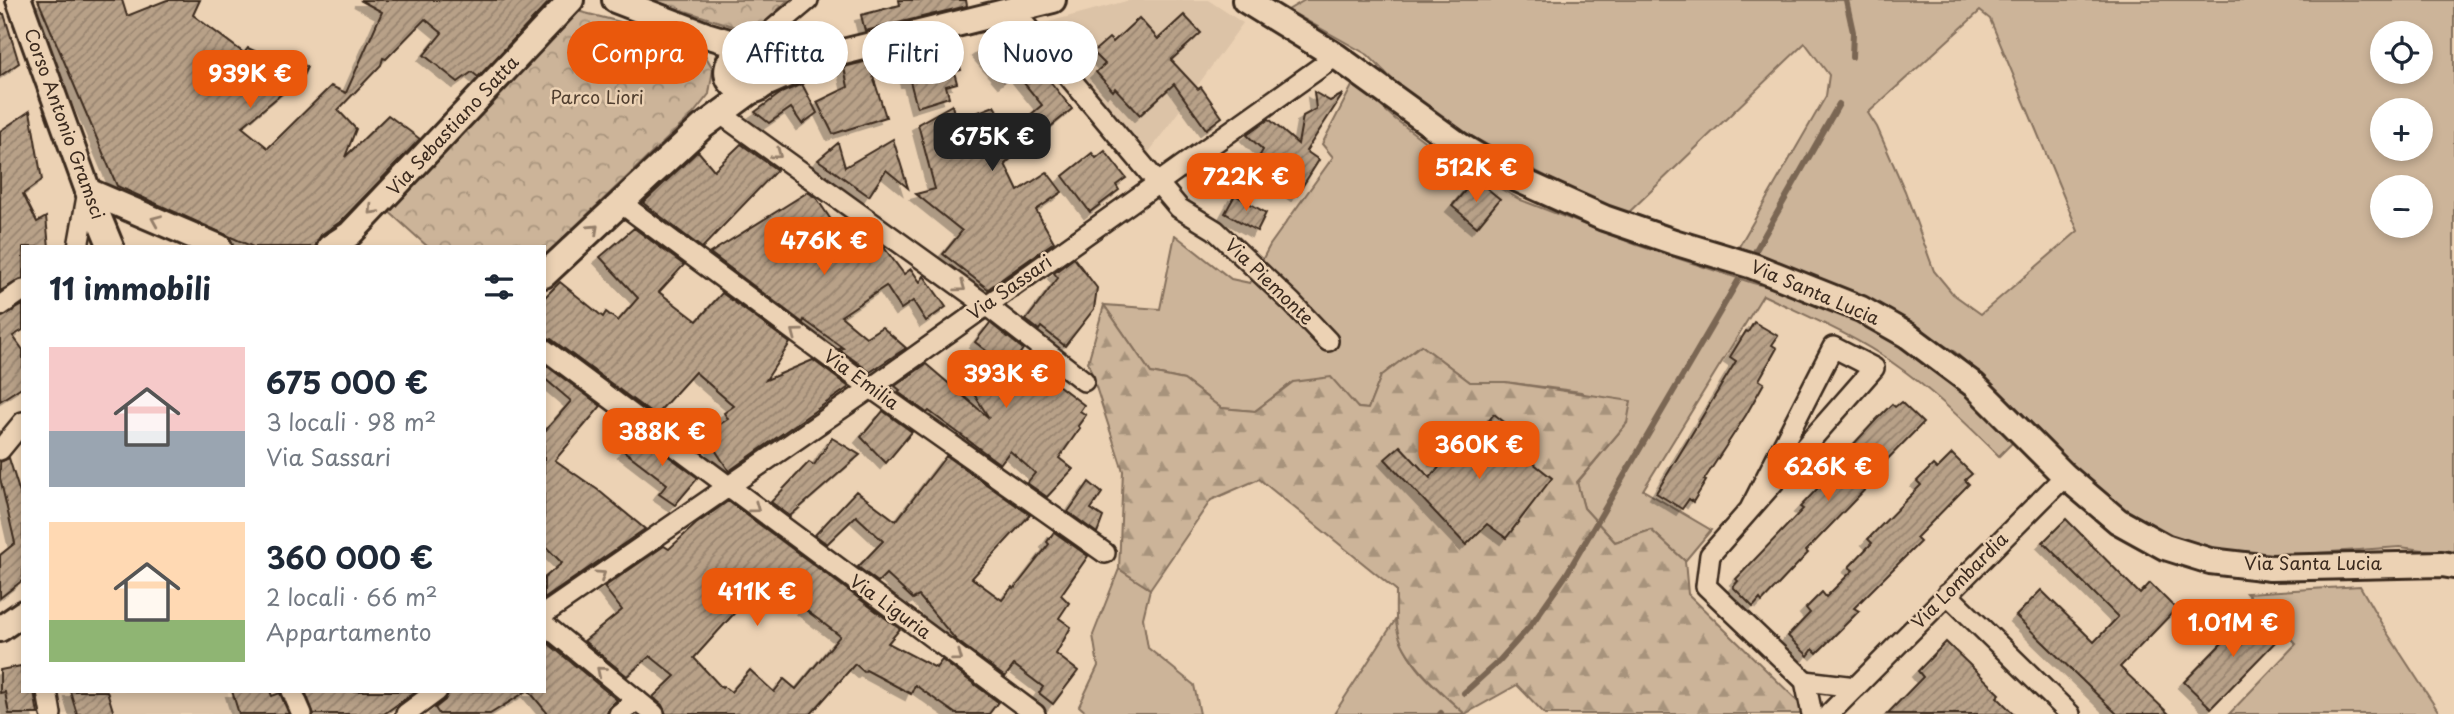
<!DOCTYPE html>
<html lang="it">
<meta charset="utf-8">
<style>
:root{--surface:#fff;--page:#f6f6f7;--text:#1f2937;--muted:#747a83;--accent:#ea580c}
body{margin:0;font-family:"Playpen Sans",sans-serif;background:var(--page);color:var(--text);height:100vh;display:flex;flex-direction:column;font-size:26px;white-space:nowrap}
*{box-sizing:border-box;margin:0}
p{font-size:23px;color:var(--muted)}
.icon{flex:none;width:38px;height:38px;fill:none;stroke:currentColor;stroke-width:2;stroke-linecap:round;stroke-linejoin:round}
.map{position:relative;flex:1;overflow:hidden}
.drawer{position:absolute;left:21px;top:245px;width:525px;height:448px;display:flex;flex-direction:column;background:var(--surface);border-radius:0px;box-shadow:0 4px 10px #0003}
.drawer>*{flex:none}
.hud{position:absolute;left:567px;top:21px;width:665px;height:63px;display:flex;gap:14px}
.controls{position:absolute;left:2370px;top:21px;display:grid;gap:14px}
.controls a{display:grid;place-items:center;width:63px;height:63px;border-radius:50%;background:var(--surface);box-shadow:0 4px 10px #0003;font-size:35px}
.price{position:absolute;translate:-50% -60px;padding:0 16px;border-radius:14px;background:var(--accent);color:#fff;font-size:23px;line-height:46px;filter:drop-shadow(0 2px 4px #0008)}
.price::after{content:'';position:absolute;left:50%;top:42px;width:21px;height:16px;margin-left:-10px;background:inherit;clip-path:polygon(0 0,100% 0,50% 100%)}
.price.on{background:#222;color:#fff}
ul{padding:0;list-style:none}
li{display:flex;align-items:center;gap:21px;height:175px;padding:0 28px}
li span{display:grid;place-items:center;flex:none;width:196px;height:140px;border-radius:0px;color:#555}
li>.icon{margin-inline-start:auto}
span .icon{width:84px;height:84px;fill:#fffc;stroke-width:1}
li b{font-size:30px}
h2{display:flex;justify-content:space-between;align-items:center;height:84px;padding:0 28px;font-size:30px}
.pill{padding:0 24px;border-radius:32px;background:var(--surface);box-shadow:0 4px 10px #0003;font-size:24px;line-height:63px}
.pill.on{background:var(--accent);color:#fff}
.map>svg:first-child{display:block}
.built{fill:#dcc3a7}
.green{fill:#ccb499;stroke:#846f5c;stroke-width:2;fill-rule:evenodd}
.forest{fill:url(#forest-firs);stroke:#846f5c;stroke-width:2}
.park{fill:url(#park-crowns);stroke:#846f5c;stroke-width:2}
.lines{fill:none;stroke-linecap:round;stroke-linejoin:round}
.stream{stroke:#7a6653;stroke-width:6}
.building{fill:url(#building-hatch);stroke:#3b2a1e;stroke-width:2;fill-rule:evenodd;filter:url(#shadow)}
.minor-casing{stroke:#3b2a1e;stroke-width:24}
.tertiary-casing{stroke:#3b2a1e;stroke-width:30}
.minor{stroke:#ecd2b4;stroke-width:19}
.tertiary{stroke:#ecd2b4;stroke-width:24}
.oneway{stroke:#947e69}
.labels{text-anchor:middle;stroke-width:5;stroke-linejoin:round;paint-order:stroke}
.park-label{font-size:18px;fill:#513f30;stroke:#ecd2b4}
.street-label{font-size:18px;fill:#3b2a1e;stroke:#ecd2b4}
</style>
<div class="map">
<svg width="2454" height="714" viewBox="0 0 2454 714">
<defs>
<pattern id="forest-firs" width="22" height="20" patternUnits="userSpaceOnUse" patternTransform="scale(1.75)"><rect width="22" height="20" fill="#ccb499"/><path d="M5 1l3.5 6h-7zM16 11l3.5 6h-7z" fill="#a7937c"/></pattern>
<pattern id="park-crowns" width="20" height="18" patternUnits="userSpaceOnUse" patternTransform="scale(1.75)"><rect width="20" height="18" fill="#ccb499"/><path d="M2 6a3 3 0 1 1 6 0M12 15a3 3 0 1 1 6 0" fill="none" stroke="#a7937c"/></pattern>
<pattern id="building-hatch" width="6" height="6" patternUnits="userSpaceOnUse" patternTransform="scale(1.75)"><rect width="6" height="6" fill="#b8a188"/><path d="M-1 1l2-2M0 6l6-6M5 7l2-2" fill="none" stroke="#97836f"/></pattern>
<filter id="shadow"><feDropShadow dx="-6" dy="6" stdDeviation="0" flood-color="#0004"/></filter>
</defs>
<rect width="100%" height="100%" fill="#ecd2b4"/>
<filter id="ink" filterUnits="userSpaceOnUse"><feTurbulence type="fractalNoise" baseFrequency=".0143" numOctaves="2"/><feDisplacementMap in="SourceGraphic" scale="14" xChannelSelector="R" yChannelSelector="G"/><feConvolveMatrix kernelMatrix="1 2 1 2 8 2 1 2 1" color-interpolation-filters="sRGB"/></filter>
<g filter="url(#ink)">
<!-- built -->
<g class="built">
<path d="M1130,0H1208L1243,23L1147,155L1037,25Z"/>
<path d="M58,691H227L233,714H62Z"/>
</g>
<!-- green -->
<g class="green">
<path d="M1305,0H2454V554L2400,547L2275,556L2223,552L2183,541L2121,510L2098,491L2018,409L1955,352L1862,296L1737,250L1826,96L1829,75L1805,43L1625,216L1512,159L1461,130L1398,85L1368,55L1288,10ZM1980,11L1990,19L2078,231L1981,314L1953,294L1934,271L1905,191L1877,127L1868,113ZM2382,33H2420V72H2382ZM2382,110H2420V149H2382ZM2382,187H2420V226H2382Z"/>
<path d="M1354,82L1395,119L1451,161L1521,200L1637,245L1753,283L1807,297L1872,327L1942,371L2015,440L1999,456C1966,423 1931,389 1893,363C1853,335 1807,316 1763,295L1643,490L1711,530L1685,561L1651,530L1615,542L1584,508L1577,483L1627,423L1581,392L1505,382H1470L1421,345L1381,376L1368,409L1359,408L1293,382L1255,411L1221,408L1184,380L1151,373L1104,305L1160,309L1175,235L1231,279L1250,283L1270,245L1333,157L1322,144Z"/>
<path d="M1119,569L1150,589L1143,618L1148,648L1194,685L1200,714H1088L1079,706L1098,666L1093,635Z"/>
<path d="M2360,586L2384,628L2440,714H2229L2296,644L2246,593Z"/>
<path d="M1396,619C1399,659 1437,689 1465,714H1334Z"/>
</g>
<!-- forest -->
<path class="forest" d="M1104,305L1151,373L1184,380L1221,408L1255,411L1293,382L1331,377L1358,408L1368,409L1381,376L1421,345L1470,382H1505L1631,401L1627,423L1577,482L1584,508L1615,542L1651,530L1685,561L1688,594L1805,708L1800,714H1545L1517,685L1465,714C1443,694 1402,659 1397,628C1395,616 1396,602 1396,590L1259,479L1211,500L1150,589L1119,569L1123,471L1088,362Z"/>
<!-- park -->
<g class="park">
<path d="M651,0H788L754,33Z"/>
<path d="M573,10L680,37L701,48L713,69L709,94L693,114L544,256V247H428L386,209Z"/>
</g>
<g class="lines">
<!-- stream -->
<g class="stream">
<path d="M1846,0L1853,32L1852,57"/>
<path d="M1756,250L1839,104"/>
<path d="M1464,693L1499,661L1531,625L1566,575L1738,281"/>
<path d="M1440,714L1441,713"/>
</g>
</g>
<!-- building -->
<g class="building">
<path d="M38,0H122L127,16L167,0H200L193,15L244,53L248,48L279,62L282,55L307,67L303,76L242,127L268,148L331,86L346,93L382,12L360,0H551L478,77L472,72L458,82L424,55L442,33L425,19L386,59L383,58L381,65L338,110L356,129L345,157L388,115L420,139L340,222L321,235L315,247H253L117,186Z"/>
<path d="M899,0H966L967,6L865,31L861,15L900,5Z"/>
<path d="M0,14H4L19,63L0,76Z"/>
<path d="M1184,15L1201,33L1171,60L1198,89L1201,87L1222,117L1206,129L1174,84L1140,115L1115,88L1113,91L1096,72L1105,64L1093,52L1109,38L1113,42L1139,18L1158,39Z"/>
<path d="M1009,29L1072,109L1031,143L1030,141L1005,164L1018,191L1047,172L1062,192L1036,210L1054,242L988,289L943,254L962,231L916,194L935,189L918,124L952,105L956,121L994,106L1010,132L1042,105L1015,72L1004,81L978,51Z"/>
<path d="M953,42L961,70L954,72L957,83L946,86L949,97L917,107L910,81H907L899,53Z"/>
<path d="M868,61L886,117L833,134L817,102L848,87L844,67Z"/>
<path d="M802,84L817,113L802,124L791,108L769,123L755,112L781,93Z"/>
<path d="M1314,92L1330,101L1343,94L1306,151L1319,160L1297,195L1255,164L1263,150L1247,135L1269,119L1298,144L1303,116L1316,109Z"/>
<path d="M30,111L42,180L23,194L37,222L46,217L49,247H23V278L0,291V131Z"/>
<path d="M893,139L908,188L886,170L869,196L818,160L838,143L845,167Z"/>
<path d="M741,144L777,170L702,248L643,203L698,151L714,170Z"/>
<path d="M1105,151L1126,178L1116,185L1119,190L1090,212L1063,176L1092,153L1096,158Z"/>
<path d="M1483,185L1500,199L1477,227L1452,206L1469,186L1476,192Z"/>
<path d="M808,192L817,199L856,257L867,250L870,254L882,245L904,274L911,269L920,282L924,276L946,307L926,321L913,301L901,309L886,286L841,316L866,337L882,327L906,348L870,372L839,349L843,348L804,320L803,323L710,253Z"/>
<path d="M1235,195L1266,213L1257,231L1225,213Z"/>
<path d="M634,228L684,265L659,292L697,321L722,293L790,343L766,380L813,360L849,387L729,471L712,445L717,442L711,430L728,419L724,413L734,406L695,372L655,416L551,339L544,337V298L560,282L603,317L606,312L618,321L638,298L600,257Z"/>
<path d="M1074,258L1097,288L1094,309L1065,346L1041,327L1039,330L1026,320L1058,278L1054,273Z"/>
<path d="M23,305V330L13,336L23,350V386L0,401V318Z"/>
<path d="M1754,322L1778,336L1772,345L1777,348L1759,380L1764,383L1746,415L1704,480L1706,481L1693,502L1689,499L1682,509L1656,493L1736,361L1730,357L1746,331L1748,332Z"/>
<path d="M990,323L1023,349L1019,355L1084,405L1080,411L1086,415L1078,426L1080,428L1059,458L1073,469L1047,497L1027,483L1035,473L1010,451L1000,464L929,411L927,413L898,392L900,390L895,386L926,364L989,418L967,383L990,354L975,342Z"/>
<path d="M544,364L601,406L555,460L598,490L645,529L544,599V578L562,563L544,545V432L571,401L544,378Z"/>
<path d="M1901,402L1923,423L1869,478L1873,481L1806,551L1808,553L1762,602L1760,599L1753,607L1733,587L1738,581L1736,579L1803,509L1800,507L1853,451L1850,448L1876,420L1892,404L1895,407Z"/>
<path d="M883,411L912,432L886,463L861,437Z"/>
<path d="M1494,414L1537,448L1528,459L1552,478L1506,538L1487,524L1466,545L1385,459L1400,446L1430,478L1471,430L1477,436Z"/>
<path d="M637,433L698,478L675,505L659,494L667,484L624,451Z"/>
<path d="M832,438L860,455L790,516L771,502L809,462L814,465Z"/>
<path d="M1952,454L1972,474L1965,480L1969,484L1916,538L1920,542L1854,608L1859,611L1817,653L1813,649L1808,656L1788,636L1810,613L1806,608L1822,592L1826,597L1853,570L1849,567L1872,543L1868,539L1921,485L1917,481L1933,465L1937,469Z"/>
<path d="M946,456L1030,515L972,578L1002,600L1012,587L1014,589L1049,544L1047,542L1054,532L1088,556L1061,595L1069,603L1059,618L1071,627L1056,654L1078,671L1053,704L1039,693L1043,687L1014,665L1005,677L956,640L919,596L913,599L886,574L878,582L858,567L883,541L856,516L827,544L815,535L856,491L896,521Z"/>
<path d="M9,458L23,503V580L0,598V555L15,543L0,478V462Z"/>
<path d="M1089,482L1102,493L1091,509L1103,517L1097,533L1068,512Z"/>
<path d="M728,501L900,629L888,643L936,668L942,660L998,702L989,714H956L915,685L911,694L866,670L864,672L855,664L811,714H666L662,705L653,697L675,676L650,656L627,676L584,641L622,610L604,587L664,546L669,549L696,524ZM783,579L806,605L803,608L840,636L796,689L784,679L774,692L750,670L731,692L723,686L722,688L694,658L756,589L765,597Z"/>
<path d="M2066,519L2140,594L2150,583L2176,609L2120,667L2169,714H2117L2016,616L2041,590L2094,642L2118,617L2043,542Z"/>
<path d="M2254,610L2281,636L2211,708L2184,682Z"/>
<path d="M544,640L617,700L608,709L607,714H548L529,691H544Z"/>
<path d="M1946,642L2000,694L1997,697L2014,714H1887L1923,677L1918,671Z"/>
<path d="M21,666L23,691H34L38,714H9L5,692L0,693V670Z"/>
<path d="M70,691H107L114,714H77Z"/>
<path d="M232,691H270L272,696L280,693L289,714H239Z"/>
<path d="M305,691H416L384,714H314Z"/>
<path d="M449,691H527L490,714H439L435,708L445,700Z"/>
</g>
<g class="lines">
<defs>
<g id="minor">
<path d="M1012,9L1179,208L1215,230L1292,303L1328,341"/>
<path d="M762,54L770,32L808,0"/>
<path d="M721,114L986,305L1084,381"/>
<path d="M621,203L871,388L1105,553"/>
<path d="M78,247L88,191"/>
<path d="M0,306L23,290"/>
<path d="M544,349L1035,714"/>
<path d="M0,450L23,422"/>
<path d="M1750,509L1833,347L1874,368L1710,555L1706,586L1805,681L1812,714"/>
<path d="M1947,594L2070,714"/>
<path d="M544,614L871,388L1336,56"/>
<path d="M544,624L654,714"/>
<path d="M1805,681L1856,687"/>
<path d="M47,691L51,714"/>
<path d="M292,691L302,714"/>
<path d="M406,714L437,691"/>
<path d="M619,714L637,700"/>
<path d="M1829,714L2065,476"/>
</g>
<g id="tertiary">
<path d="M19,0L88,191L111,247"/>
<path d="M615,0L706,35L756,50C777,64 769,96 744,90C718,85 724,51 749,49"/>
<path d="M1245,0L1336,56L1459,145L1515,178L1604,218L1674,242L1753,266L1861,309L1907,335L1974,385L2065,476L2118,521L2165,547L2210,561L2270,568L2442,564L2454,566"/>
<path d="M763,85L831,55L1053,0"/>
<path d="M88,191L219,247"/>
<path d="M330,247L350,234L571,0"/>
<path d="M544,275L702,127L751,91"/>
<path d="M0,629L23,613"/>
</g>
</defs>
<!-- minor casing -->
<use href="#minor" class="minor-casing"/>
<!-- tertiary casing -->
<use href="#tertiary" class="tertiary-casing"/>
<!-- minor -->
<use href="#minor" class="minor"/>
<!-- tertiary -->
<use href="#tertiary" class="tertiary"/>
</g>
<!-- one-way arrows -->
<defs><path id="oneway-chevron" d="M-2-3.5L2.5 0L-2 3.5" fill="none" stroke-width="1.6" stroke-linecap="round" stroke-linejoin="round" transform="scale(1.75)"/></defs>
<g class="oneway">
<use href="#oneway-chevron" transform="translate(777 154) rotate(36)"/>
<use href="#oneway-chevron" transform="translate(373 210) rotate(133)"/>
<use href="#oneway-chevron" transform="translate(156 220) rotate(-157)"/>
<use href="#oneway-chevron" transform="translate(594 229) rotate(-43)"/>
<use href="#oneway-chevron" transform="translate(961 287) rotate(36)"/>
<use href="#oneway-chevron" transform="translate(796 333) rotate(-143)"/>
<use href="#oneway-chevron" transform="translate(755 508) rotate(36)"/>
<use href="#oneway-chevron" transform="translate(601 575) rotate(-34)"/>
<use href="#oneway-chevron" transform="translate(958 657) rotate(36)"/>
<use href="#oneway-chevron" transform="translate(601 671) rotate(-140)"/>
</g>
</g>
<g class="labels">
<!-- park labels -->
<g class="park-label">
<text x="597" y="104">Parco Liori</text>
</g>
<!-- street labels -->
<g class="street-label">
<text transform="translate(64 124) rotate(70)" y="6">Corso Antonio Gramsci</text>
<text transform="translate(453 126) rotate(-47)" y="6">Via Sebastiano Satta</text>
<text transform="translate(1269 282) rotate(44)" y="6">Via Piemonte</text>
<text transform="translate(1010 288) rotate(-35)" y="6">Via Sassari</text>
<text transform="translate(1815 293) rotate(23)" y="6">Via Santa Lucia</text>
<text transform="translate(861 380) rotate(36)" y="6">Via Emilia</text>
<text x="2313" y="570">Via Santa Lucia</text>
<text transform="translate(1960 581) rotate(-45)" y="6">Via Lombardia</text>
<text transform="translate(890 607) rotate(36)" y="6">Via Liguria</text>
</g>
</g>
</svg>
<div class="controls">
<a><svg class="icon" aria-label="locate" viewBox="0 0 24 24"><circle cx="12" cy="12" r="6"/><path d="M12 2v4M12 18v4M2 12h4M18 12h4"/></svg></a>
<a>+</a>
<a>−</a>
</div>
<b class="price" style="left:250px;top:110px">939K €</b>
<b class="price on" style="left:992px;top:173px">675K €</b>
<b class="price" style="left:1476px;top:204px">512K €</b>
<b class="price" style="left:1246px;top:213px">722K €</b>
<b class="price" style="left:824px;top:277px">476K €</b>
<b class="price" style="left:1006px;top:410px">393K €</b>
<b class="price" style="left:662px;top:468px">388K €</b>
<b class="price" style="left:1479px;top:481px">360K €</b>
<b class="price" style="left:1828px;top:503px">626K €</b>
<b class="price" style="left:757px;top:628px">411K €</b>
<b class="price" style="left:2233px;top:659px">1.01M €</b>
<div class="hud">
<a class="pill on">Compra</a>
<a class="pill">Affitta</a>
<a class="pill">Filtri</a>
<a class="pill">Nuovo</a>
</div>
<section class="drawer">
<h2>11 immobili<svg class="icon" aria-label="filters" viewBox="0 0 24 24"><path d="M4 7h16M4 17h16"/><circle cx="9" cy="7" r="2"/><circle cx="15" cy="17" r="2"/></svg></h2>
<ul>
<li><span style="background:linear-gradient(#f6c9c9 60%,#9aa5b1 0)"><svg class="icon" aria-label="home" viewBox="0 0 24 24"><path d="M3 11l9-7 9 7M6 9v11h12V9"/></svg></span><div><b>675 000 €</b><p>3 locali · 98 m²</p><p>Via Sassari</p></div></li>
<li><span style="background:linear-gradient(#ffd9b3 70%,#8fb573 0)"><svg class="icon" aria-label="home" viewBox="0 0 24 24"><path d="M3 11l9-7 9 7M6 9v11h12V9"/></svg></span><div><b>360 000 €</b><p>2 locali · 66 m²</p><p>Appartamento</p></div></li>
</ul>
</section>
</div>
